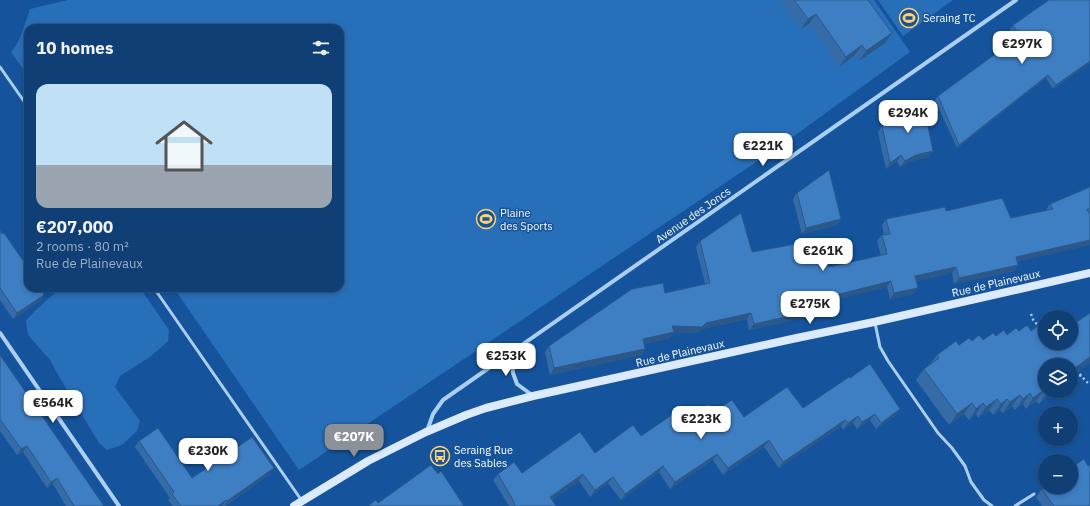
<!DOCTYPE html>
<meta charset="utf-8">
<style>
:root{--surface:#103f75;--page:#1e4a7d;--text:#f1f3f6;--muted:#9cafc5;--line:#305887;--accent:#8c9099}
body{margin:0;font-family:"IBM Plex Sans",sans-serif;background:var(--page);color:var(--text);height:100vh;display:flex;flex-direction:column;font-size:15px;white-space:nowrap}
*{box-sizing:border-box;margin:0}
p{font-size:13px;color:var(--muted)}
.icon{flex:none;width:22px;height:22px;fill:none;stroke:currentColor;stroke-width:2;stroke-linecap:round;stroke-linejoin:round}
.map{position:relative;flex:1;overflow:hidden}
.drawer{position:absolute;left:24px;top:24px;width:320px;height:268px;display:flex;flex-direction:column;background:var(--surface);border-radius:12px;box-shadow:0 2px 6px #0003,0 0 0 1px var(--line)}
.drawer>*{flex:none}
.controls{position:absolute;left:1038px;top:310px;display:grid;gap:8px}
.controls a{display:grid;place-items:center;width:40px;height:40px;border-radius:50%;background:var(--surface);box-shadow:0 2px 6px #0003,0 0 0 1px var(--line);font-size:20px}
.price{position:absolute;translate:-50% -34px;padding:0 9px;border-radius:8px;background:#fff;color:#222;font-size:13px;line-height:26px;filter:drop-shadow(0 1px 2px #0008)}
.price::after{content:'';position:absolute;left:50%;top:24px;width:12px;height:9px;margin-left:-6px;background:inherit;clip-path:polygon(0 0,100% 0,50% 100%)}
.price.on{background:var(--accent);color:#fff}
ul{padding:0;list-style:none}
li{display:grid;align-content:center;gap:8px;height:212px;padding:0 12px}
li+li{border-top:1px solid var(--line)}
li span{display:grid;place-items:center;height:124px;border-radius:12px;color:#555}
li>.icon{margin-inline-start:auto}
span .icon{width:72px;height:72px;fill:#fffc;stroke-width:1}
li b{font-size:17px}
h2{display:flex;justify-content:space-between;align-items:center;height:48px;padding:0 12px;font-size:17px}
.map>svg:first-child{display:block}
.green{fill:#286fba}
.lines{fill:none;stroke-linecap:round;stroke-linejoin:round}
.path{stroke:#abcef3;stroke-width:2.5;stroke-dasharray:2 3;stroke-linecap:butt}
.lane{stroke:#abcef3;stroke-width:3}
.street{stroke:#abcef3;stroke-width:4}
.secondary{stroke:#dbeafd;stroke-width:8}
.wall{fill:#356ca8}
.shaded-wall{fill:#2b5888}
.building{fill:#3e7ec3;stroke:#2b5888}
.labels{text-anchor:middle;stroke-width:3;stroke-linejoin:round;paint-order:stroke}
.poi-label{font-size:11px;fill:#fff;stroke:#15549c;text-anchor:start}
.street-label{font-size:11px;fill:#fff;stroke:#15549c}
</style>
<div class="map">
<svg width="1090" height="506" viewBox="0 0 1090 506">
<rect width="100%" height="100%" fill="#15549c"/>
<!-- green -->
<g class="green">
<path d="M68,0H874L910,52L783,144L299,470L174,288H340V28H28V76L11,52C20,44 26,20 30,9Z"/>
<path d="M878,0H953L903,36Z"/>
<path d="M61,288H140L169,330L168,341L150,357L120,376L115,387L140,421L137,431L122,445L107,450L99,443L61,380L50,360L28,335L26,321C36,308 49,299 61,288Z"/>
</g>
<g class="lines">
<!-- path -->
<g class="path">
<path d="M1031,314L1034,322L1045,329"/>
<path d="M1077,370L1082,377L1090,385"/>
<path d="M1071,382L1081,375"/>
</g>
<!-- lane -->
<g class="lane">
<path d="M0,67L28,107"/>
<path d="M154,288L302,501"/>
<path d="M875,323L880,347L888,361L938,433L952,448L965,466L971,482L984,500L992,506"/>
<path d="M1015,506L1034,494"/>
</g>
<!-- street -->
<g class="street">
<path d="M0,333L119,506"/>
<path d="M518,348L512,360L513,373L517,384L532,395"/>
<path d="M427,431L433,414L443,400L1016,0"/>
</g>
<!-- secondary -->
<path class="secondary" d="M294,506L368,461L426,432L466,415L486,408L533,396L792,339L874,322L1090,273"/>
</g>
<!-- wall -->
<g class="wall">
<path d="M780,0H868L892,33L885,43L859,61L855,55L839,67L809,24L801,29Z"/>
<path d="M1090,0V63L1053,89L1046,78L957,148L935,100L938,96L1017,39L1010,29L1013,25Z"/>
<path d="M882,126L933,151L929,157L911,161L900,167L897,161L886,169L878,132Z"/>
<path d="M1090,187V245L1017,261L1018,265L1014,271L954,284L952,273L916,281L914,294L890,299L887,287L837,299L838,305L834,311L749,330L747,319L702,329L698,333L674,332L670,338L644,344L645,349L641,355L550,375L545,352L549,346L665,293L705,284L696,247L700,241L829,267L881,256L877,241L882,235H884L882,225L886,219L946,211L1011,218L1047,211L1046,210L1050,204Z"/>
<path d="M797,193L841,219L837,225L802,234L793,199Z"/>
<path d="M0,230L44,295L40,301L13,319L0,300Z"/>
<path d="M1090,313V363L1071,377V365L1045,391H1055L1039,404L1036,401L1026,409L1023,404L1015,410L1012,406L1003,413L1000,410L993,415L989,410L978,418L976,414L969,420L964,414L949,425L916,380L924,369L930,364L937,355L959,345L972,341L983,340L996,336L1007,335L1019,331H1031L1045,343Z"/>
<path d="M0,355L104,506H66L53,484L47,488L23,452L17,455L0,431Z"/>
<path d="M803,408L896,415L876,429L870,420L857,429L853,423L843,430L841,426L779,468L764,447L723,475L713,460L670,489L659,472L621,500L608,483L590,497L579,481L552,500L556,506H509L493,480L498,474L522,473L595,453L641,436L686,419L714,412L744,417Z"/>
<path d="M139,441L192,478L270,474L225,506H173L168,500L170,498L135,447Z"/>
<path d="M1042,489L1090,506H1042L1036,497Z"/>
</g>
<!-- shaded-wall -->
<g class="shaded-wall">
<path d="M816,14L809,24L801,29L808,19Z"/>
<path d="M892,33L885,43L859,61L866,51Z"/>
<path d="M862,45L855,55L839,67L846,57Z"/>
<path d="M1090,61V63L1053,89L1056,85Z"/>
<path d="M1048,75L1046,78L957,148L959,145Z"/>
<path d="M933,151L929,157L911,161L900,167L905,161L916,155Z"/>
<path d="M901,155L897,161L886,169L890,163Z"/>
<path d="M841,219L837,225L802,234L806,228Z"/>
<path d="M1090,240V245L1012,263L1016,257Z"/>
<path d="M1018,265L1014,271L954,284L959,278Z"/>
<path d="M956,267L952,273L911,282L915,276Z"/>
<path d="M891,281L887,287L832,301L836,295Z"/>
<path d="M918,288L914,294L890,299L894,293Z"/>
<path d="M44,295L40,301L13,319L17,313Z"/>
<path d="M838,305L834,311L749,330L754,324Z"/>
<path d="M751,313L747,319L702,329L698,333L668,332L672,326L706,323Z"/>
<path d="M674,332L670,338L638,345L643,339Z"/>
<path d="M645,349L641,355L550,375L554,368Z"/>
<path d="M1090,357V363L1071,377V371Z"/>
<path d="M1044,390L1036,401L1026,409L1033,398Z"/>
<path d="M1049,391H1055L1039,404L1047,393Z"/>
<path d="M1030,393L1023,404L1015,410L1023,399Z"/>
<path d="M1020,395L1012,406L1003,413L1010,402Z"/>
<path d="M997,399L989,410L978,418L986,407Z"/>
<path d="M1007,399L1000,410L993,415L1001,404Z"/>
<path d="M972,403L964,414L949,425L957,414Z"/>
<path d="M983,403L976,414L969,420L976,409Z"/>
<path d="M900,409L896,415L876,429L881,423Z"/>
<path d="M875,414L870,420L857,429L862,422Z"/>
<path d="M858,416L853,423L843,430L848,423Z"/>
<path d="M845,420L841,426L779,468L783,462Z"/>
<path d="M769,440L764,447L723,475L728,468Z"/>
<path d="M27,446L23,452L17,455L21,449Z"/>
<path d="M717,454L713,460L670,489L675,482Z"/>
<path d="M663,466L659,472L621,500L625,494Z"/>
<path d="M274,468L270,474L224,506L227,501Z"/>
<path d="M583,474L579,481L546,504L550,497Z"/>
<path d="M613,477L608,483L590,497L595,490Z"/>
<path d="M57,478L53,484L47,488L51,482Z"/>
<path d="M226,500L222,506H218Z"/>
</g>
<!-- building -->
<g class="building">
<path d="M794,0H868L892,33L866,51L862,45L846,57L816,14L808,19Z"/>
<path d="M1049,0H1090V61L1056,85L1048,75L959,145L938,96L1020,36L1013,25Z"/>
<path d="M923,102L933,151L916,155L905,161L901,155L890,163L882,126L910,107L912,110Z"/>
<path d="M829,170L841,219L806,228L797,193Z"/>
<path d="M1090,187V209H1087L1090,215V240L1016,257L1018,265L959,278L956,267L915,276L918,288L894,293L891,281L836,295L838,305L754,324L751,313L706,323L702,327L672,326L674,332L643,339L645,349L554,368L549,346L632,289L663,283L665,293L710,283L700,241L741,213L752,252L823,239L829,267L887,254L882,235L890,234L886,219L945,207L946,211L1002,198L1011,218L1053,209L1050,204Z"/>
<path d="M0,230L2,234L4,233L26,265H25L28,271V288H40L44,295L17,313L0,288Z"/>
<path d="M1090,313V357L1071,371V365H1045V391L1044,390L1033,398L1030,393L1023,399L1020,395L1010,402L1007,399L1001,404L997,399L986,407L983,403L976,409L972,403L957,414L924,369L939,358L937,355L956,341L959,345L969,338L972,341L979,335L983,340L993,333L996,336L1004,330L1007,335L1016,328L1019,331L1027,325L1031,331L1045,321V343H1071V326Z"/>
<path d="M0,355L104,506H74L57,478L51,482L27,446L21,449L0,419Z"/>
<path d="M870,364L900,409L881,423L875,414L862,422L858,416L848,423L845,420L783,462L769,440L728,468L717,454L675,482L663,466L625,494L613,477L595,490L583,474L550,497L556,506H515L513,500L498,474L514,462L522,473L580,432L595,453L633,425L641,436L679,410L686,419L708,404L714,412L732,400L744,417L787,387L803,408L849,377L850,378Z"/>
<path d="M158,428L192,478L252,437L274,468L227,501L226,500L218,506H181L172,494L174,492L139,441Z"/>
<path d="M1084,459L1088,466L1090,465V506H1054L1042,489L1045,487H1071V468Z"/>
<path d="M431,465L438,474L441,471L464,506H368L376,500L378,503Z"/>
</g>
<!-- icons -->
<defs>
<symbol id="stadium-ring" viewBox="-11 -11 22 22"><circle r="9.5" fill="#15549c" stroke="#ffd06d" stroke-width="1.5"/><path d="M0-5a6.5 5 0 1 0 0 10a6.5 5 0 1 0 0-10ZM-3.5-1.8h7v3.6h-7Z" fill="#ffd06d"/></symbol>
<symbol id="bus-ring" viewBox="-11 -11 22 22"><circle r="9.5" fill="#15549c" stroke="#ffd06d" stroke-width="1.5"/><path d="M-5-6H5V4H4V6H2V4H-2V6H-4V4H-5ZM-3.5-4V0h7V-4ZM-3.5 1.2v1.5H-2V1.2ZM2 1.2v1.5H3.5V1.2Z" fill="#ffd06d"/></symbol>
</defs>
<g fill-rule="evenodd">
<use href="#stadium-ring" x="898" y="7" width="22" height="22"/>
<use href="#stadium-ring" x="475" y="208" width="22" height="22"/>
<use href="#bus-ring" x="429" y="445" width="22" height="22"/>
</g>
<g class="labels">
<!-- poi labels -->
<g class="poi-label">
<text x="923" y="22">Seraing TC</text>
<text x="500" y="217">Plaine<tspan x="500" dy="13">des Sports</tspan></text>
<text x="454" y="454">Seraing Rue<tspan x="454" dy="13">des Sables</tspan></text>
</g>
<!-- street labels -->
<g class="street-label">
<text transform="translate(693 215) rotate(-35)" y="4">Avenue des Joncs</text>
<text transform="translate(996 283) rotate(-13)" y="4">Rue de Plainevaux</text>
<text transform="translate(680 353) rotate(-13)" y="4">Rue de Plainevaux</text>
</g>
</g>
</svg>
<div class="controls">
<a><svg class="icon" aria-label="locate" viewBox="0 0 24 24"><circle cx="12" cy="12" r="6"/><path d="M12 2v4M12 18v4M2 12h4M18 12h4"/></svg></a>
<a><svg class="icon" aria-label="layers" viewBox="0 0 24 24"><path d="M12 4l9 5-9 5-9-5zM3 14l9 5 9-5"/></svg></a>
<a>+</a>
<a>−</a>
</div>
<b class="price" style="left:1022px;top:65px">€297K</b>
<b class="price" style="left:908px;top:134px">€294K</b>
<b class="price" style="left:763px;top:167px">€221K</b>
<b class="price" style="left:823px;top:272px">€261K</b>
<b class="price" style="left:810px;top:325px">€275K</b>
<b class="price" style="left:506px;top:377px">€253K</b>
<b class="price" style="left:53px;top:424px">€564K</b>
<b class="price" style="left:701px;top:440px">€223K</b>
<b class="price on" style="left:354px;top:458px">€207K</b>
<b class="price" style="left:208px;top:472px">€230K</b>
<section class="drawer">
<h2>10 homes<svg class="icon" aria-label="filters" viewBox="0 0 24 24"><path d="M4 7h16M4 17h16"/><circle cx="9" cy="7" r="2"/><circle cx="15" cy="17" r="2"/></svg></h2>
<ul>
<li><span style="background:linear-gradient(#bfe0f5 65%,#9aa5b1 0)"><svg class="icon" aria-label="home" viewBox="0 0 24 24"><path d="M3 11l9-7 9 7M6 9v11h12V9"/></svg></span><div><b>€207,000</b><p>2 rooms · 80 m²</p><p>Rue de Plainevaux</p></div></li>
</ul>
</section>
</div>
